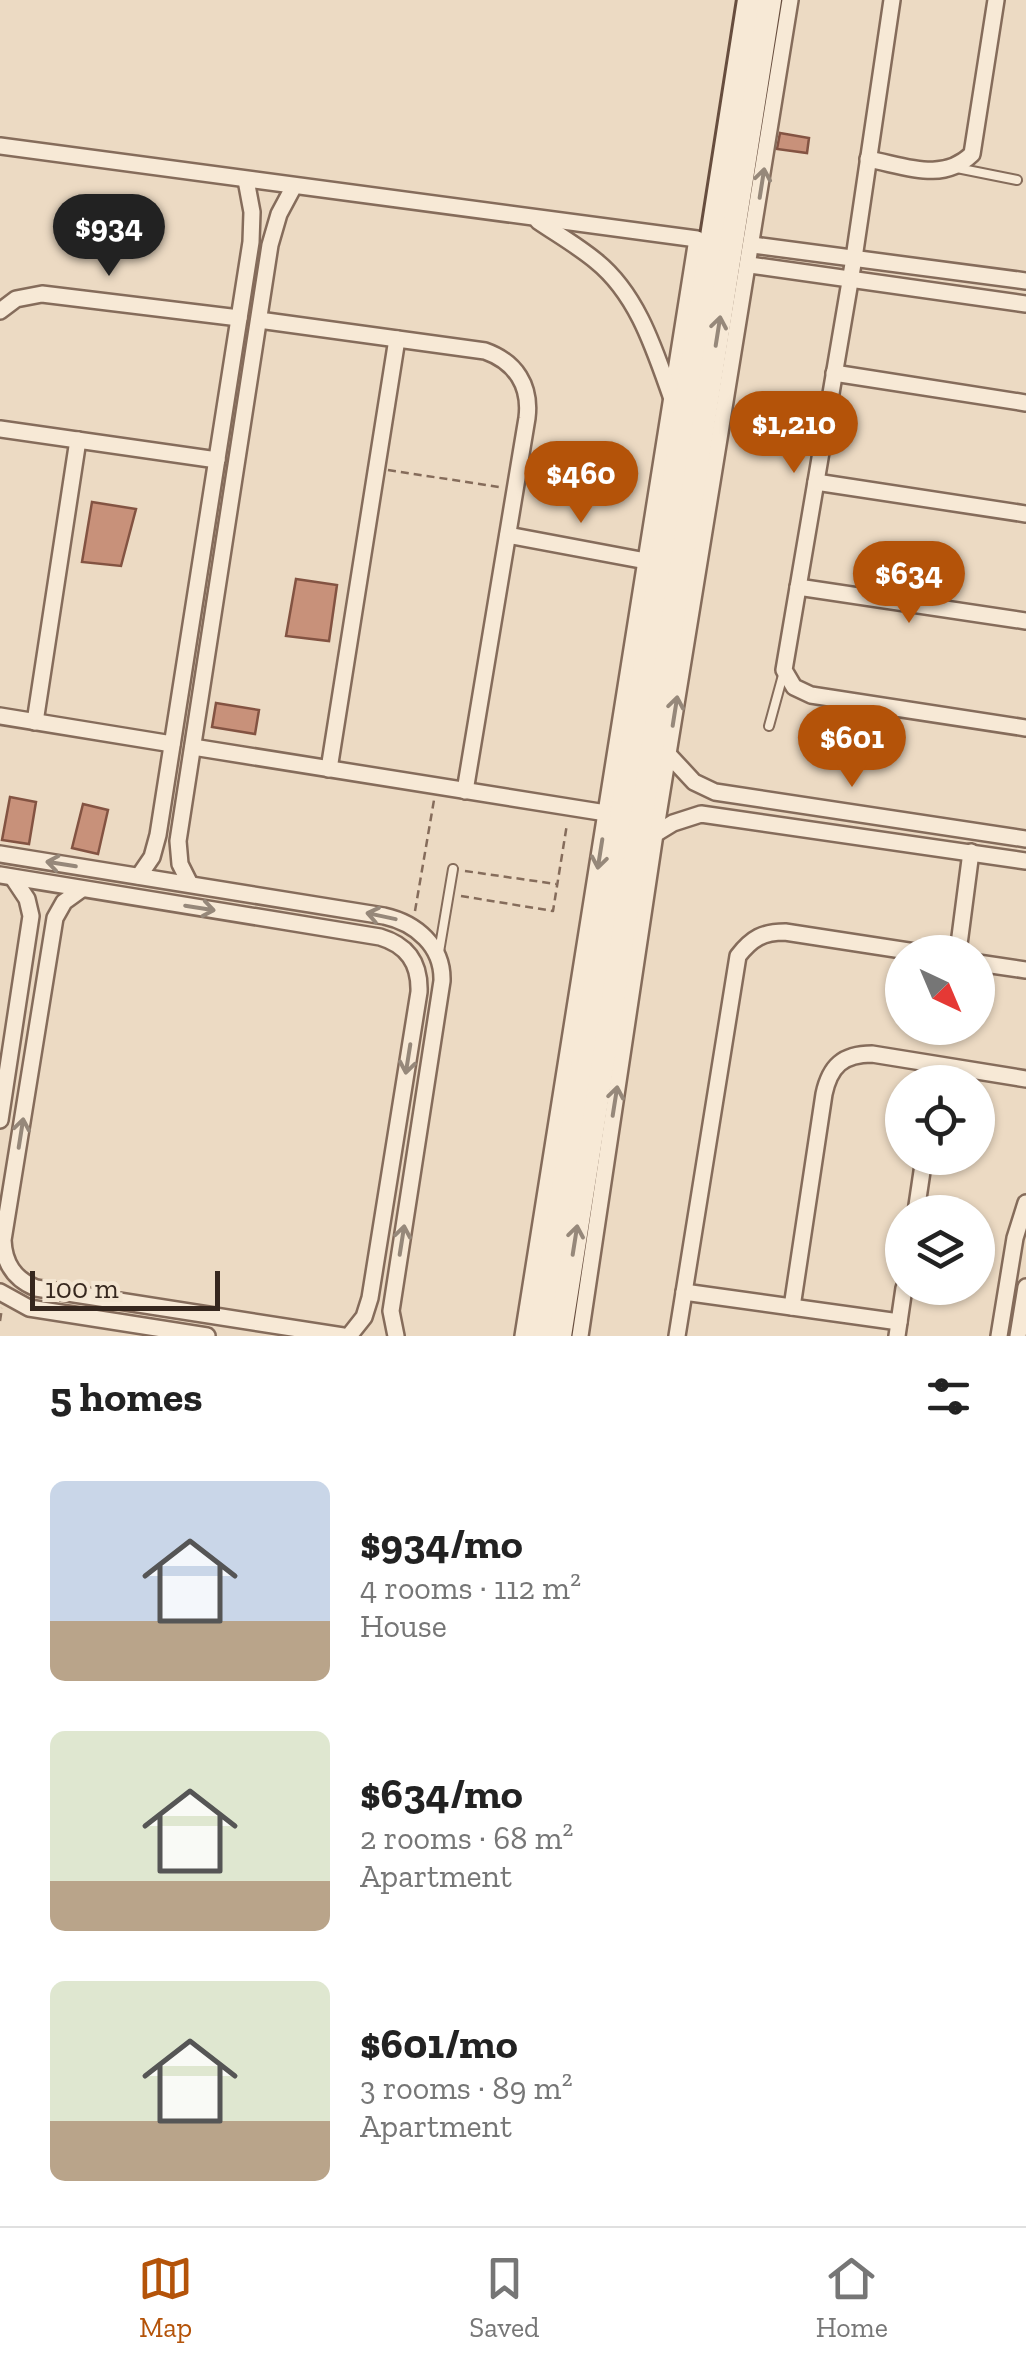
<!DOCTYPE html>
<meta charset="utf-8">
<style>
:root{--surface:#fff;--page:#f6f6f6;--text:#222;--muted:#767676;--line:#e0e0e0;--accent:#b45309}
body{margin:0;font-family:"Zilla Slab",serif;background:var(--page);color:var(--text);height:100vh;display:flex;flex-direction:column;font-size:38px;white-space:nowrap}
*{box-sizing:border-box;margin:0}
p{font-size:32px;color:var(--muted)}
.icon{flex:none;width:55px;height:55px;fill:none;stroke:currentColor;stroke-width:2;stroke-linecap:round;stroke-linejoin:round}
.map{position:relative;height:1336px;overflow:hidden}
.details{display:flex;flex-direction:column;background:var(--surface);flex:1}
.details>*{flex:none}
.needle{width:65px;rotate:136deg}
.fabs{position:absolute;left:885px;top:935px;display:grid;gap:20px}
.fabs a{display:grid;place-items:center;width:110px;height:110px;border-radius:50%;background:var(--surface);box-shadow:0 2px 8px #0004;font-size:50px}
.scale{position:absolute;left:30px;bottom:25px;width:190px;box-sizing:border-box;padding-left:10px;border:5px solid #36271e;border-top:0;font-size:28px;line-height:35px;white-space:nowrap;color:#36271e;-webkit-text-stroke:8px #f4e6d2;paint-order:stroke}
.price{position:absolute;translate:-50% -85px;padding:0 22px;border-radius:35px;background:var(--accent);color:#fff;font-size:32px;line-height:65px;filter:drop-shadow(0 2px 5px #0008)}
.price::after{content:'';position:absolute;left:50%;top:60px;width:30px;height:22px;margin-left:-15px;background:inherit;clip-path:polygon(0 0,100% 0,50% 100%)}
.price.on{background:#222;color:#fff}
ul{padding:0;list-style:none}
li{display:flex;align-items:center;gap:30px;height:250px;padding:0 50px}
li span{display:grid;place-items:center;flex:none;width:280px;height:200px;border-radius:15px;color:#555}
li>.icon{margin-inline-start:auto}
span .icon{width:120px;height:120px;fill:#fffc;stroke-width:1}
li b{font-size:42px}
h2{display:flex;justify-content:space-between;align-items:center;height:120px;padding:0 50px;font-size:42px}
.menu{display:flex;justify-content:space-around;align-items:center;height:140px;border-top:2px solid var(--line);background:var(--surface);font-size:28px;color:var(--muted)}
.menu a{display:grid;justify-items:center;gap:5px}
.menu .on{color:var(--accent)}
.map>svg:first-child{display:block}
.building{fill:#c8917a;stroke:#835342;stroke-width:2.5}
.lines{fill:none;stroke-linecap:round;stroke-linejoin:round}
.lane-casing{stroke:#856c5b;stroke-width:12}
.street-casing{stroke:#856c5b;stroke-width:20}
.secondary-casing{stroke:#674d3e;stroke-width:28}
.path{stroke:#856c5b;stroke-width:2.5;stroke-dasharray:8 5;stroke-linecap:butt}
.lane{stroke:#f7e9d6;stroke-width:8}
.street{stroke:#f7e9d6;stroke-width:15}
.secondary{stroke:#f7e9d6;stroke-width:22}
.oneway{stroke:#96887a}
</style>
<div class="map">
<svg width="1026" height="1336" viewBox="0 0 1026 1336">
<rect width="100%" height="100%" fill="#ecdac3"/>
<!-- building -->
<g class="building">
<path d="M780,133L809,138L807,153L777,149Z"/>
<path d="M92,502L136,509L121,566L82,562Z"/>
<path d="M296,579L337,585L329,641L286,636Z"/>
<path d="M216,703L259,710L255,734L212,727Z"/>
<path d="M10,797L36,802L29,844L2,840Z"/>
<path d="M83,804L108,810L98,854L72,848Z"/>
</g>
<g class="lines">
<defs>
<g id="lane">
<path d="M957,168L1017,180"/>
<path d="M769,726L783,675"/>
<path d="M439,952L453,869"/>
</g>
<g id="street">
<path d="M892,0L854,258L784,670L794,687L811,695L1026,728"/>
<path d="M0,146L697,239L523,1336"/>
<path d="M868,159C906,166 942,183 972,154L996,0"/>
<path d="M538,221C557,234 578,246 596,261C637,294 654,348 671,396"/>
<path d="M753,245L1026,281"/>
<path d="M750,265L1026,304"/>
<path d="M0,311L16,299L42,294L239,318"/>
<path d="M259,320L485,351C516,362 531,386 527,418L465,791"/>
<path d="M834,373L1026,403"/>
<path d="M0,429L217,460"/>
<path d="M816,482L1026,514"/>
<path d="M508,535L646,561"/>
<path d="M798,587L1026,621"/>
<path d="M0,716L172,744"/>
<path d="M35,722L78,440"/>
<path d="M193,747L606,813"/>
<path d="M668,754L694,782L715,792L1026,839"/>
<path d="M329,769L397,339"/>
<path d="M655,834L673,823L701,814L1026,861"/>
<path d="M0,854L384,916C416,923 443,946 442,981L391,1311L396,1336"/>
<path d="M0,875L380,937C407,945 420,963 419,992L370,1298L364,1317L349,1336"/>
<path d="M139,876L152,857L158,835L251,242L252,212L246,180"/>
<path d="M190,884L180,864L178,841L270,245L279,214L294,186"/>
<path d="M82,889L64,902L55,918L3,1240C4,1263 14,1279 36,1288L343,1336"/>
<path d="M958,952L971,852"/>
<path d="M978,963L1026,970"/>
<path d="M0,1120L31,916L27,899L13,878"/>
<path d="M916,1212L924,1158"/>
<path d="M0,1292L29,1308L207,1336"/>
<path d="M684,1292L899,1322"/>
<path d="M792,1307L824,1094C830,1066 843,1054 872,1054L1026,1079"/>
<path d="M580,1336L655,834L790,0"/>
<path d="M677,1336L738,956C752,938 763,932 785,932L915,952"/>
<path d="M897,1336L904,1288"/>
<path d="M999,1336L1015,1238L1026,1203"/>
<path d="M1018,1336L1026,1287"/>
</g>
<g id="secondary">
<path d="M540,1336L749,0"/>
<path d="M560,1336L770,0"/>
</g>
</defs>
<!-- lane casing -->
<use href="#lane" class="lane-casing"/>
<!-- street casing -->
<use href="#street" class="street-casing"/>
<!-- secondary casing -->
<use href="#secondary" class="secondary-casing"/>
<!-- path -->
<g class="path">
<path d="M388,470L499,487"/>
<path d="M465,871L556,884"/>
<path d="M461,896L553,911L567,824"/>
<path d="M415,911L434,800"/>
<path d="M0,1321L2,1308"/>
</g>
<!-- lane -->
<use href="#lane" class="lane"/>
<!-- street -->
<use href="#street" class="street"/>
<!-- secondary -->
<use href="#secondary" class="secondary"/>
</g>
<!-- one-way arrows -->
<defs><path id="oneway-shaft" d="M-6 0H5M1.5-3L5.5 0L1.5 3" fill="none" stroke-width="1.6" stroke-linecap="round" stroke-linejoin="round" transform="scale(2.5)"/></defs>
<g class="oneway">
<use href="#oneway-shaft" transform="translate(762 183) rotate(-81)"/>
<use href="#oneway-shaft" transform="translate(718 331) rotate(-81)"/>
<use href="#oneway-shaft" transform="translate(675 711) rotate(-81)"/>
<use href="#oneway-shaft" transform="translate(600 854) rotate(99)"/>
<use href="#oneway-shaft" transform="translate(61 864) rotate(-171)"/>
<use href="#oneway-shaft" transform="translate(200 908) rotate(9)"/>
<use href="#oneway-shaft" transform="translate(381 916) rotate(-168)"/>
<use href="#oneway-shaft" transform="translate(408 1059) rotate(99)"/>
<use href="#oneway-shaft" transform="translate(615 1101) rotate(-81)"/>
<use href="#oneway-shaft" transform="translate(21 1133) rotate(-81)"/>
<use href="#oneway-shaft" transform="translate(402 1240) rotate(-81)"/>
<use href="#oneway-shaft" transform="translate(575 1240) rotate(-81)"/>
</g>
</svg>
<div class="fabs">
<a><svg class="needle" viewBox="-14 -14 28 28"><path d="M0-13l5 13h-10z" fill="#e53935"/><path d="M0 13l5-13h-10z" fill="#767676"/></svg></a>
<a><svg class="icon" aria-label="locate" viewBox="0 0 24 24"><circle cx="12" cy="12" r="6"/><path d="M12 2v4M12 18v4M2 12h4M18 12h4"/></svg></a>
<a><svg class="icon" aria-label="layers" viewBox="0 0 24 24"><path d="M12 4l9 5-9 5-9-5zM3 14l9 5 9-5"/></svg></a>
</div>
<div class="scale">100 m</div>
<b class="price on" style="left:109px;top:279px">$934</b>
<b class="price" style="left:794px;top:476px">$1,210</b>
<b class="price" style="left:581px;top:526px">$460</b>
<b class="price" style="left:909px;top:626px">$634</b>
<b class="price" style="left:852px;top:790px">$601</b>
</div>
<section class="details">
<h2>5 homes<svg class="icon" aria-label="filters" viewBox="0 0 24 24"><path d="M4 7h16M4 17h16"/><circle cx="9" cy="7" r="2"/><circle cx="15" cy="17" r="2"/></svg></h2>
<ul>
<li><span style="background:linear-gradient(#c9d6e8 70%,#b9a48a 0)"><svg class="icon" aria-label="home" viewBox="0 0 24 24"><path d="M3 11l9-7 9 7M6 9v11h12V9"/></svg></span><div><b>$934/mo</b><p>4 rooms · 112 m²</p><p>House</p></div></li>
<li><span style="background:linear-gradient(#dfe7d0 75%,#b9a48a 0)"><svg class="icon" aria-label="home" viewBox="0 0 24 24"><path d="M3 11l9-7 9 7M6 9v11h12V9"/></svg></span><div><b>$634/mo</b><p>2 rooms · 68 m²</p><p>Apartment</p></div></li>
<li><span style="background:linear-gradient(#dfe7d0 70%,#b9a48a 0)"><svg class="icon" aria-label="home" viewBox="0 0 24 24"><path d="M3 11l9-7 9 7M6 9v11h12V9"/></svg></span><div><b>$601/mo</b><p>3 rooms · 89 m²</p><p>Apartment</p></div></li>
</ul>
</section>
<nav class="menu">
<a class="on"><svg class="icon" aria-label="map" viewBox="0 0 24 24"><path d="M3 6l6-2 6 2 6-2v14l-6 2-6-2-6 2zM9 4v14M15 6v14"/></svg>Map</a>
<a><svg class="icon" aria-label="saved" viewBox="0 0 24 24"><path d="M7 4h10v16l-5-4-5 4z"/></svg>Saved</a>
<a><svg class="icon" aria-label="home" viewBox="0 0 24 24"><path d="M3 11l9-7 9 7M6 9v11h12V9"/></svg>Home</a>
</nav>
